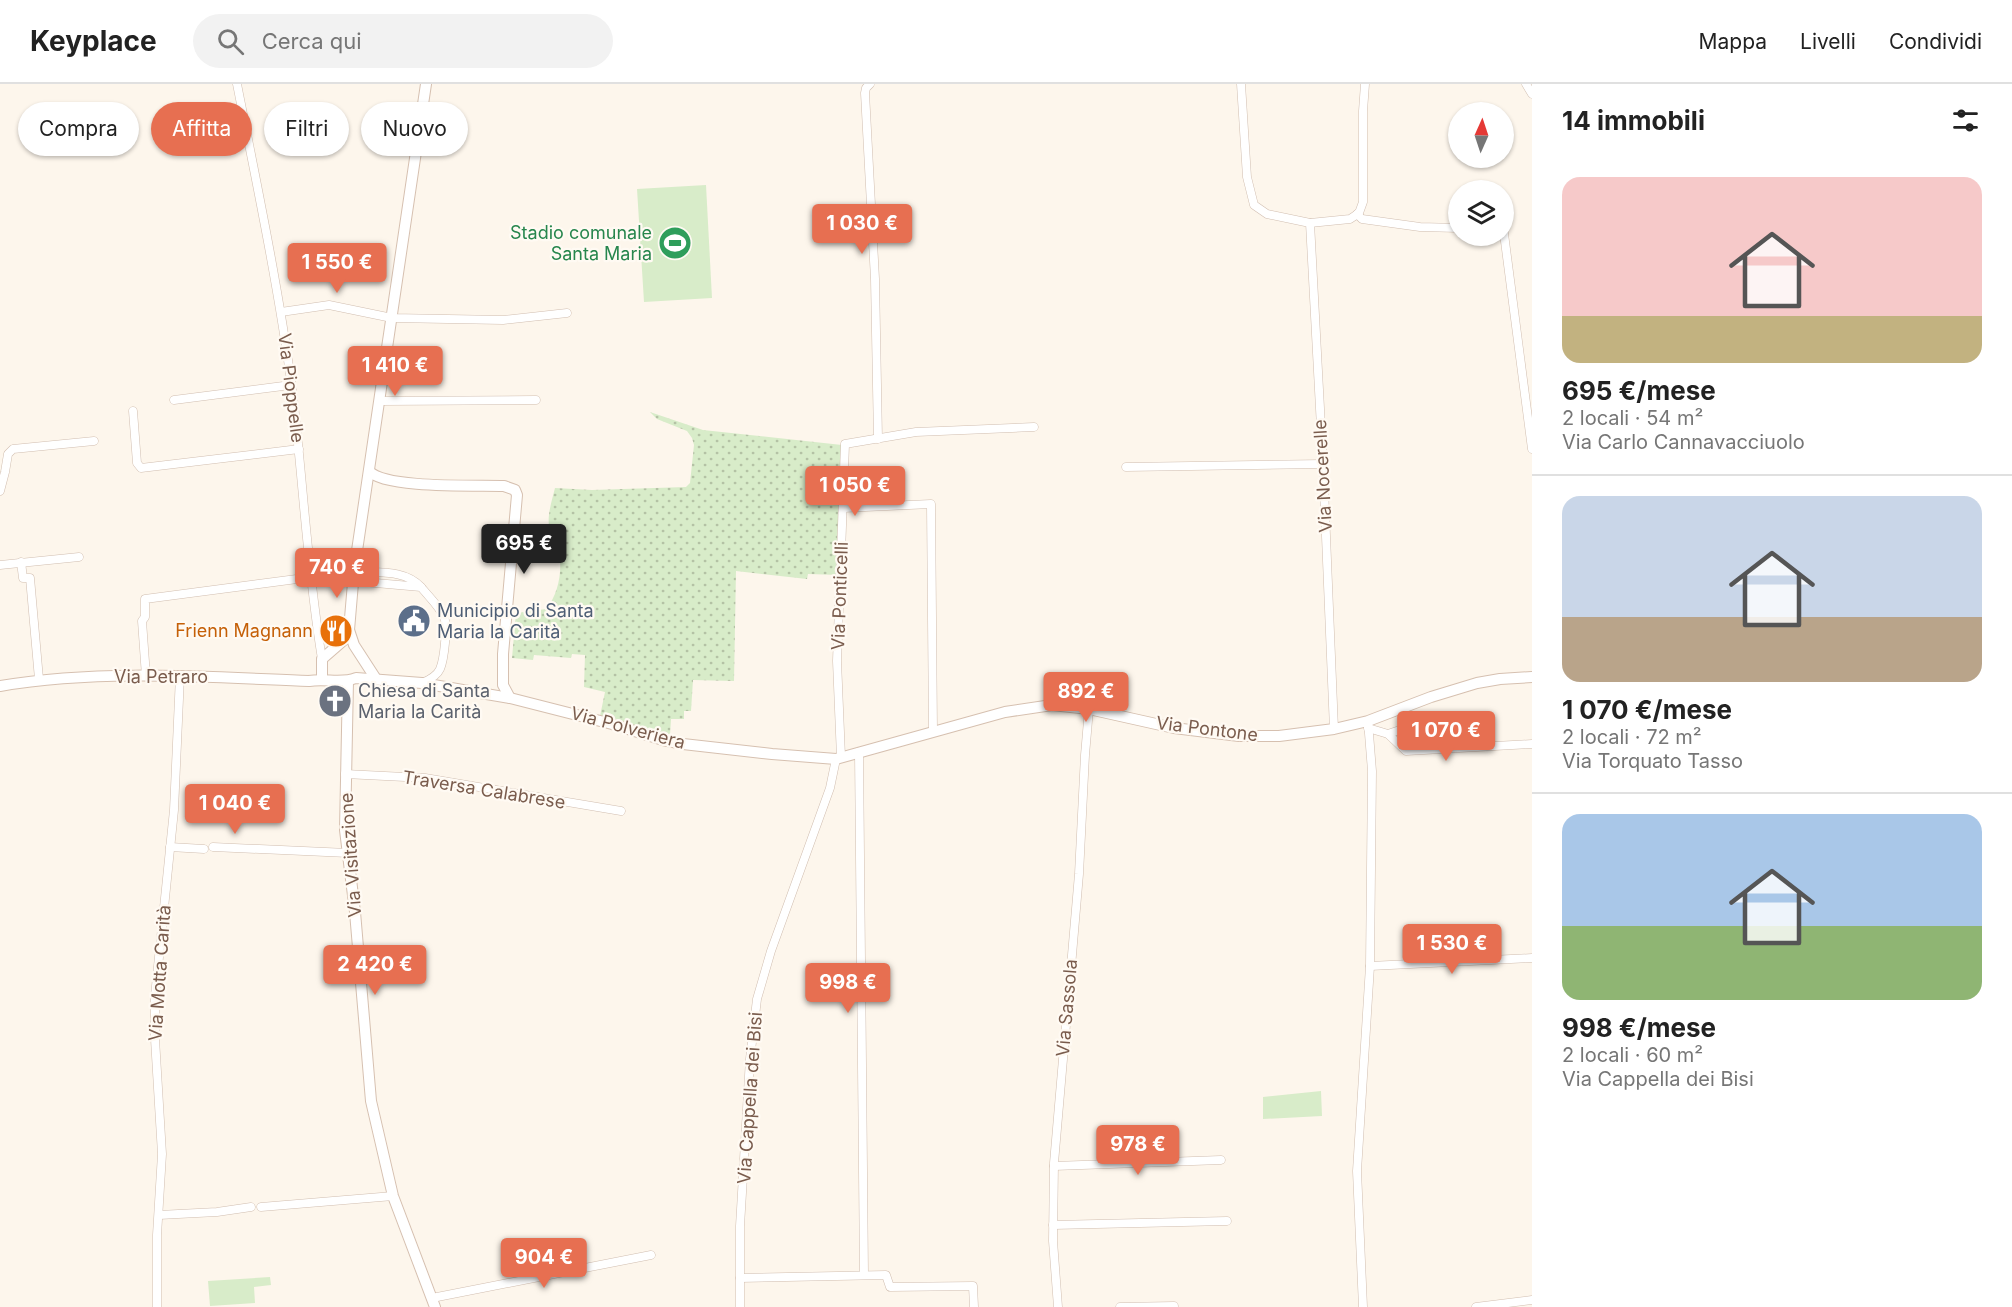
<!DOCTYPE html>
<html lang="it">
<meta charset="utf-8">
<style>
:root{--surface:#fff;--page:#f2f2f2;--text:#222;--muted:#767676;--line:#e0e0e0;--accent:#e76f51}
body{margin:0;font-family:Inter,sans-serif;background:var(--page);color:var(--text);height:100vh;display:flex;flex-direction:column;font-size:22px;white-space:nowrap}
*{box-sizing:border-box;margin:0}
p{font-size:20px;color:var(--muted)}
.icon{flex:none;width:33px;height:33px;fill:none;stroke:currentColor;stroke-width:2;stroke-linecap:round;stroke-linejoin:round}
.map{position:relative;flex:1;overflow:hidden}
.side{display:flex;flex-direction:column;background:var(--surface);width:480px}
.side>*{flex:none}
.banner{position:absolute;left:18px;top:18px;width:570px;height:54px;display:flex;gap:12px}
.needle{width:39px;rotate:3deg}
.buttons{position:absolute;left:1448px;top:18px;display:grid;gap:12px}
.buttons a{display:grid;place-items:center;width:66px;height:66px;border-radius:50%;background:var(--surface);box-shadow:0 2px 4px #0004;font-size:30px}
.price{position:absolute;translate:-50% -51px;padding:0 14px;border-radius:6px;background:var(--accent);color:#fff;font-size:20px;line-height:39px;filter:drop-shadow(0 2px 3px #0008)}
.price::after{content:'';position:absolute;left:50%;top:36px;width:18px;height:14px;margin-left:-9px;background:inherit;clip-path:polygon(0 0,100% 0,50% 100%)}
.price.on{background:#222;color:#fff}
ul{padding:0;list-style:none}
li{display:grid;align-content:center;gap:12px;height:318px;padding:0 30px}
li+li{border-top:2px solid var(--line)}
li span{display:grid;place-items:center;height:186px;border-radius:18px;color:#555}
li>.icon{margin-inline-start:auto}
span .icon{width:108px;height:108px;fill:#fffc;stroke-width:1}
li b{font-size:26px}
h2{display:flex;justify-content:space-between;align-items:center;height:72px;padding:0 30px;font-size:26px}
.tag{padding:0 21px;border-radius:27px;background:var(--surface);box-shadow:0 2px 4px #0004;font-size:21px;line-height:54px}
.tag.on{background:var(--accent);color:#fff}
header{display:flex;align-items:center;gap:36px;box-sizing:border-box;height:84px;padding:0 30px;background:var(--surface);border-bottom:2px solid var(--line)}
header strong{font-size:28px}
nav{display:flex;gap:33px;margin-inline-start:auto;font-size:21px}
.search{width:420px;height:54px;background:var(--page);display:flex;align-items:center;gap:15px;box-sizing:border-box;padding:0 21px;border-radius:33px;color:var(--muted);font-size:22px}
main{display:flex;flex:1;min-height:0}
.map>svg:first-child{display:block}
.grass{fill:url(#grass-dots)}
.park{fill:#d8ecc9}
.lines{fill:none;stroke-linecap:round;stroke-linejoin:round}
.street-casing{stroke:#d1beb0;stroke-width:9}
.secondary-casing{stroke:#d6c0b0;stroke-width:12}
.street{stroke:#fff;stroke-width:8}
.secondary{stroke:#fff;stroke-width:10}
.labels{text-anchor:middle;stroke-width:4.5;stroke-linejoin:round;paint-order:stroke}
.leisure-label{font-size:18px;fill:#27864d;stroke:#fffaf3;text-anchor:end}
.street-label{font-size:18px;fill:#7a5c4d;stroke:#fffaf3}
.service-label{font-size:18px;fill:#4e5e75;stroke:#fffaf3;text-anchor:start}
.food-label{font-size:18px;fill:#c56008;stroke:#fffaf3;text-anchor:end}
.worship-label{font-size:18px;fill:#5b616d;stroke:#fffaf3;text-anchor:start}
</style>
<header>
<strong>Keyplace</strong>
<div class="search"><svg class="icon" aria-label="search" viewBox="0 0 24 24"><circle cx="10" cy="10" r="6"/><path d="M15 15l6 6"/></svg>Cerca qui</div>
<nav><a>Mappa</a><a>Livelli</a><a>Condividi</a></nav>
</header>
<main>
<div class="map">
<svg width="1532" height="1223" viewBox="0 0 1532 1223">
<defs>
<pattern id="grass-dots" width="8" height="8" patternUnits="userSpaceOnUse" patternTransform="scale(1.5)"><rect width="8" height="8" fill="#d8ecc9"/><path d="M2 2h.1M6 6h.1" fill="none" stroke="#b4c2a5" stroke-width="1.8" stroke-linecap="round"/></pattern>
</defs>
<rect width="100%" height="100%" fill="#fdf6ec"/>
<!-- grass -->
<path class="grass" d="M650,328L703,346L842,361L839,491L808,490L807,495L736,487L734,597L693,596L691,627H684V635H671L670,651L600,632L605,608L584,603L585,571L572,570L571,574L534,571L533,576L512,574L516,529L546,525C560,508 563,483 558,462C556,456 551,451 550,446C546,434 552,416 555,404L592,406L686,403L690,399L694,361L692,354L687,347L657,335Z"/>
<!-- park -->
<g class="park">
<path d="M706,101L712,214L644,218L637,105Z"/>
<path d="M1321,1007L1322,1032L1263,1035V1013Z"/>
<path d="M270,1193L271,1201L254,1203L255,1219L210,1222L208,1197Z"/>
</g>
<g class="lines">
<defs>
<g id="street">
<path d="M237,0C257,101 278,201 292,304C303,394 307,485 322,575"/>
<path d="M870,0L866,4L865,9L875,195L878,355"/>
<path d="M1241,0L1247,93L1254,121L1267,130L1310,139L1323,380L1334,645"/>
<path d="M1526,0L1532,10"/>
<path d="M1357,130L1362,135L1420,143L1458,144"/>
<path d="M1310,139L1350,135L1359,129L1363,118V27L1365,0"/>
<path d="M1503,142L1532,365"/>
<path d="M281,228L329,221L392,234L503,236L567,229"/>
<path d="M174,316L291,301"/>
<path d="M380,317L536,316"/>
<path d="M133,327L137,379L141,384L299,365"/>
<path d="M1126,383L1323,380"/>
<path d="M0,407L5,388L8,370L13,365L94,357"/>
<path d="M843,424L931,420L933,648"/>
<path d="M21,478L23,494H30L39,595"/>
<path d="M0,481L79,473"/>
<path d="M354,487C377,489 405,485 421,503"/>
<path d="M353,497L421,503C429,513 439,522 444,533C448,542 444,576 440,585C437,592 429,596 422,599"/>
<path d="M146,592L142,537L145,533V515L312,493"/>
<path d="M1368,644L1388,650L1406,667L1532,660"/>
<path d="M1388,650L1438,633L1445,665"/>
<path d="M859,668L864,1191"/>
<path d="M841,673L837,577L845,360L916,348L1034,343"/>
<path d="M345,690L425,694L621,727"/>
<path d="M170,763L204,765"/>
<path d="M213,763L348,769"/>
<path d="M1370,882L1532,874"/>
<path d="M1054,1082L1221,1076"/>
<path d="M261,1123L393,1112"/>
<path d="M159,1131L217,1128L251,1123"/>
<path d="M1053,1141L1227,1137"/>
<path d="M740,1194L886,1191L890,1203L973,1202L974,1223"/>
<path d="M432,1214L651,1171"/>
<path d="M157,1223V1151L162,1070L155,955V912L174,726L180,592"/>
<path d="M740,1223V1142L750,975L757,915L771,867L830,704L836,675"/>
<path d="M1058,1223L1053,1157L1054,1079L1079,790L1085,671L1089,625"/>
<path d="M1120,1223L1174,1222"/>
<path d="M1363,1223L1357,1087L1370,882L1372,687L1368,637"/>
<path d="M1476,1223L1532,1216"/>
</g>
<g id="secondary">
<path d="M369,387C385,405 477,401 504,402L515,406L517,411L503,570V601L510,614"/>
<path d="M349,546L354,561L376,595"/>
<path d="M322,594V575L345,555L349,546L354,487L426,0"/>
<path d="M348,597L345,746L355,828L371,1017L393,1112L435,1223"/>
<path d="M0,602C102,585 207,593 309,597C325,594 342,600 356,594L422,599L510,614L612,640L663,656L683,660L772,670L836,675L1005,628L1052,621L1089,625L1174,644L1239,652H1279L1334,645L1368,637L1431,613L1477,599L1500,595L1532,593"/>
</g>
</defs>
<!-- street casing -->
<use href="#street" class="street-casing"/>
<!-- secondary casing -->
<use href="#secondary" class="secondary-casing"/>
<!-- street -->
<use href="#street" class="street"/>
<!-- secondary -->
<use href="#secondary" class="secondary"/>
</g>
<!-- icons -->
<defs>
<symbol id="stadium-disc" viewBox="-11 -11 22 22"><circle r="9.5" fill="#2e9e5b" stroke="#fffaf3"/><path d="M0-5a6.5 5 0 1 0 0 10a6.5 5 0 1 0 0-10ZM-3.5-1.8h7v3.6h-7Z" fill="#fff"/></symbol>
<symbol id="civic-disc" viewBox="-11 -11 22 22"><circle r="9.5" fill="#5c6f8a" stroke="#fffaf3"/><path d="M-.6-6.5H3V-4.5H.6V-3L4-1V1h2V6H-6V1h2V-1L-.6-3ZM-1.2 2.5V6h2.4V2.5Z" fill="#fff"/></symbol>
<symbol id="restaurant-disc" viewBox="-11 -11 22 22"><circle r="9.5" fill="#e8710a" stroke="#fffaf3"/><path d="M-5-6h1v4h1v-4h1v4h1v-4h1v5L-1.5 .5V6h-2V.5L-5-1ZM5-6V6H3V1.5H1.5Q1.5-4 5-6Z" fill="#fff"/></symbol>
<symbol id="church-disc" viewBox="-11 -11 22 22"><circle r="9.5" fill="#6b7280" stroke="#fffaf3"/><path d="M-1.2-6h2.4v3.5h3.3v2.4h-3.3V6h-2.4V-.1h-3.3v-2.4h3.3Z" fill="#fff"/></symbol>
</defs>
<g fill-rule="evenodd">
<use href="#stadium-disc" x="656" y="140" width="38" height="38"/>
<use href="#civic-disc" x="395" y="518" width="38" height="38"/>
<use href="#restaurant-disc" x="317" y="528" width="38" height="38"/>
<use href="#church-disc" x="316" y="598" width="38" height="38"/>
</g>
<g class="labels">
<!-- leisure labels -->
<g class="leisure-label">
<text x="652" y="155">Stadio comunale<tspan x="652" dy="21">Santa Maria</tspan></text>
</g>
<!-- street labels -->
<g class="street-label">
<text transform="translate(291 304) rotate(83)" y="6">Via Pioppelle</text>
<text transform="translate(1323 392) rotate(-93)" y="6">Via Nocerelle</text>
<text transform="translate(840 512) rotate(-88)" y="6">Via Ponticelli</text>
<text x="161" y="599">Via Petraro</text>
<text transform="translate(628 644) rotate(15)" y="6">Via Polveriera</text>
<text transform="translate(1207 645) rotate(7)" y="6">Via Pontone</text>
<text transform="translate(484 706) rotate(9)" y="6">Traversa Calabrese</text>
<text transform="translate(351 771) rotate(-94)" y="6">Via Visitazione</text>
<text transform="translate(160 889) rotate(-86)" y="6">Via Motta Carità</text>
<text transform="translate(1067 924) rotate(-85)" y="6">Via Sassola</text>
<text transform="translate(750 1014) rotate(-86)" y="6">Via Cappella dei Bisi</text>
</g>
<!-- service labels -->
<g class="service-label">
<text x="437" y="533">Municipio di Santa<tspan x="437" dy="21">Maria la Carità</tspan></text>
</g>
<!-- food labels -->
<g class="food-label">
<text x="313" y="553">Frienn Magnann</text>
</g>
<!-- worship labels -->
<g class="worship-label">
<text x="358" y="613">Chiesa di Santa<tspan x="358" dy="21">Maria la Carità</tspan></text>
</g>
</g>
</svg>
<div class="buttons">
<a><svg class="needle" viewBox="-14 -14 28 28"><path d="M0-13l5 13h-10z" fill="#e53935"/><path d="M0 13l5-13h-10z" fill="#767676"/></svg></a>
<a><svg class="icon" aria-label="layers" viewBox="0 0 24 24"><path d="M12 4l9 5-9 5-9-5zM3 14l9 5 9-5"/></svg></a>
</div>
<b class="price" style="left:862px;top:171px">1 030 €</b>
<b class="price" style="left:337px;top:210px">1 550 €</b>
<b class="price" style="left:395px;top:313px">1 410 €</b>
<b class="price" style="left:855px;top:433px">1 050 €</b>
<b class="price on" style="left:524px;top:491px">695 €</b>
<b class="price" style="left:337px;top:515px">740 €</b>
<b class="price" style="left:1086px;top:639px">892 €</b>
<b class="price" style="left:1446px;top:678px">1 070 €</b>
<b class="price" style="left:235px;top:751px">1 040 €</b>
<b class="price" style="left:1452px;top:891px">1 530 €</b>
<b class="price" style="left:375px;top:912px">2 420 €</b>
<b class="price" style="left:848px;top:930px">998 €</b>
<b class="price" style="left:1138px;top:1092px">978 €</b>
<b class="price" style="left:544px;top:1205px">904 €</b>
<div class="banner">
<a class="tag">Compra</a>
<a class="tag on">Affitta</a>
<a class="tag">Filtri</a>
<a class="tag">Nuovo</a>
</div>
</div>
<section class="side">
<h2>14 immobili<svg class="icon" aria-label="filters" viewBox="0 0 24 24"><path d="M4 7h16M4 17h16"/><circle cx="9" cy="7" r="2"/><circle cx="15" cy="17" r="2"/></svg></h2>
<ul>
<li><span style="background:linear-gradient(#f6c9c9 75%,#c2b280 0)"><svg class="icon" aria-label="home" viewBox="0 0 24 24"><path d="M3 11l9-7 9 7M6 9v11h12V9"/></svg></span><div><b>695 €/mese</b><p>2 locali · 54 m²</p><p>Via Carlo Cannavacciuolo</p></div></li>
<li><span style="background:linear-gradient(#c9d6e8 65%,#b9a48a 0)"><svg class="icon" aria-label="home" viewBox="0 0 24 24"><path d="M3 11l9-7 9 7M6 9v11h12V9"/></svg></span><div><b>1 070 €/mese</b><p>2 locali · 72 m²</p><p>Via Torquato Tasso</p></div></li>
<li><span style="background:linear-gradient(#a9c7e8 60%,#8fb573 0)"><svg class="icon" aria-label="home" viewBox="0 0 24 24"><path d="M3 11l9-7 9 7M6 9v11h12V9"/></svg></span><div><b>998 €/mese</b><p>2 locali · 60 m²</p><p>Via Cappella dei Bisi</p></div></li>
</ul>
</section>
</main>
